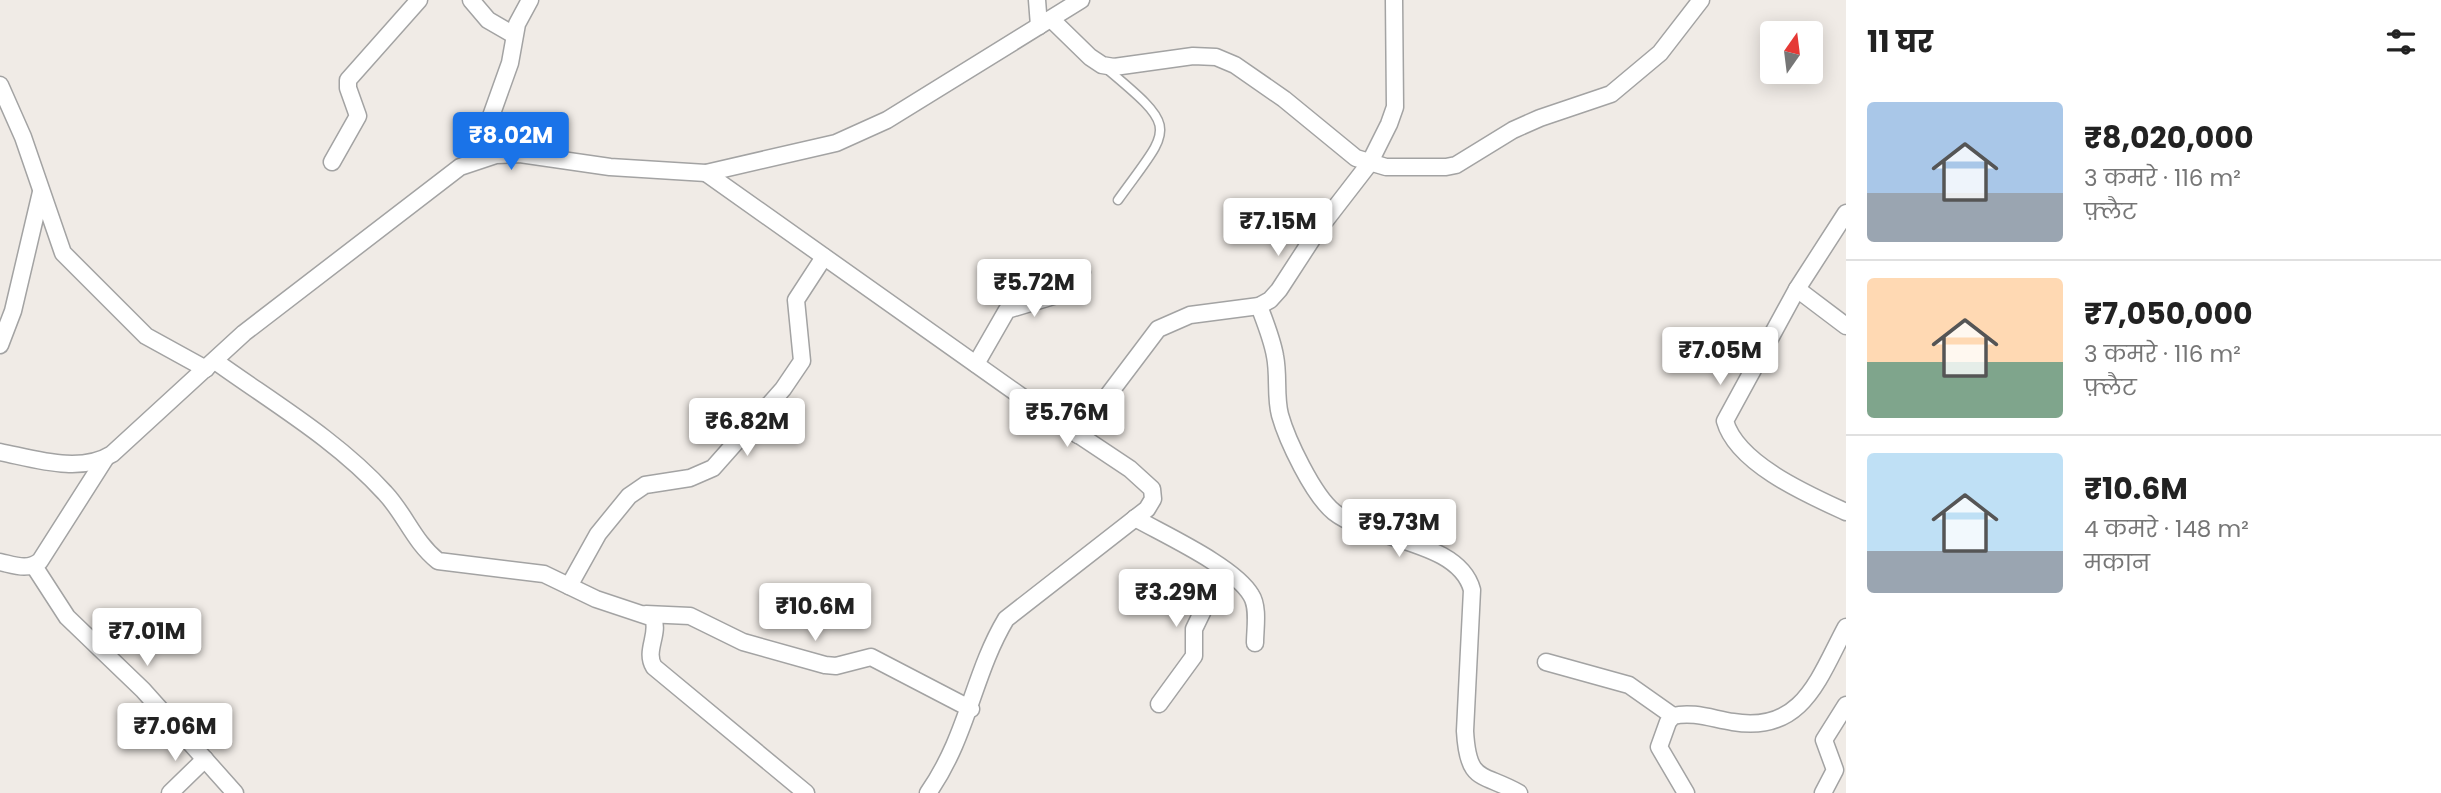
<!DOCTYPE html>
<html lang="hi">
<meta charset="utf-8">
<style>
:root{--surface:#fff;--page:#f2f2f2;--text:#222;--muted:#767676;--line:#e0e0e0;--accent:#1a73e8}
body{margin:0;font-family:Poppins,"Noto Sans Devanagari",sans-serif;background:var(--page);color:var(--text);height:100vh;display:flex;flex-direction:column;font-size:26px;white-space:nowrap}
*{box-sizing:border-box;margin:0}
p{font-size:23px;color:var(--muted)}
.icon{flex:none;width:38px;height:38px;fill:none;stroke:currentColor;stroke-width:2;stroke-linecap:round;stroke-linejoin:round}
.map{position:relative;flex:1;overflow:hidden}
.sheet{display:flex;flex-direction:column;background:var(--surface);width:595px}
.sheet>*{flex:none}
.needle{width:46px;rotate:14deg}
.fabs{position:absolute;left:1760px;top:21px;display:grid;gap:14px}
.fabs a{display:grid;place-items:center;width:63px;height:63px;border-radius:7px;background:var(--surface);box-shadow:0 4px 18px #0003;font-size:35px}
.price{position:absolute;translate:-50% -60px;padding:0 16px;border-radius:7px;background:#fff;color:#222;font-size:23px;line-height:46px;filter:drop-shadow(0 2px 4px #0008)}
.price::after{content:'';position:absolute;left:50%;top:42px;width:21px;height:16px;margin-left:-10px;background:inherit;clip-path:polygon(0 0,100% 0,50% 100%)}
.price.active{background:var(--accent);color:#fff}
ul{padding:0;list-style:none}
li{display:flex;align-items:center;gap:21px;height:175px;padding:0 21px}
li+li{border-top:2px solid var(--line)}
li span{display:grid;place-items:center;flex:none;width:196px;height:140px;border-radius:7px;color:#555}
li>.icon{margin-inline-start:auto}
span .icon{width:84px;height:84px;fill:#fffc;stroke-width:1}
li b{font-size:30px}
h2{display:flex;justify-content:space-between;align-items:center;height:84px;padding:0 21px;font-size:30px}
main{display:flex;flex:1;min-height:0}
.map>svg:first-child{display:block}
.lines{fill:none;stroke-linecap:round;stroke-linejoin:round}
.lane-casing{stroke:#a3a3a3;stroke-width:11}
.street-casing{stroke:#a3a3a3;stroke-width:19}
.lane{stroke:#fff;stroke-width:8}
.street{stroke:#fff;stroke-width:16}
</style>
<main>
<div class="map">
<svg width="1846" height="793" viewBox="0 0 1846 793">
<rect width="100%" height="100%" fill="#f0ebe6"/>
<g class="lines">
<defs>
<path id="lane" d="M1107,69C1181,131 1171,126 1118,200"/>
<g id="street">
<path d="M471,0L488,20L514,35"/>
<path d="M1037,0L1039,26"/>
<path d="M1051,19L1090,57L1102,65L1114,67L1193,56L1216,57L1235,65L1284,99L1356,158L1386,167H1446L1456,165L1513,130L1540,118L1611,94L1660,53L1701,0"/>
<path d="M0,85L23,137L63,253L146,336L206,369"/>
<path d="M475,161L510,63L517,24L530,0"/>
<path d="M332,162L358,116L348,88V80L419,0"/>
<path d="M706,173L1025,399L1130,469L1152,489L1153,499L1147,509L1006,619C973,674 968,736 928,793"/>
<path d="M1846,213L1797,289L1725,421C1737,464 1809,495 1846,512"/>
<path d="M1797,289L1846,326"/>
<path d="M1259,306C1265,322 1272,339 1275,356C1279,376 1275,396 1280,415C1287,440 1313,495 1334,512C1371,541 1459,540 1472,590L1465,731C1468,784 1482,772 1519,793"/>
<path d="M0,345L13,311L41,192"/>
<path d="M215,361C272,402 337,440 385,493C405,514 414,542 438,561L544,574L596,599L653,618C660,634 644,651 654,667L806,793"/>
<path d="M976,364L1007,310L1057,295L1082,272"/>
<path d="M1078,435L1158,329L1190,315L1259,306L1270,300L1279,290L1318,230L1369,164L1389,124L1395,107L1394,0"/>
<path d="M0,452C35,459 80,474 112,454L244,333L460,167L496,155L520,154L610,167L706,173L836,143L887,120L1081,0"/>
<path d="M1135,518C1165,535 1235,567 1251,595C1259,607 1255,629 1255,643"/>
<path d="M0,562C14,565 28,571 40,561L105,459"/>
<path d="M34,566L67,617L143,690L235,793"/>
<path d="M569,586L598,534L629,496L645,485L690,478L713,468L783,389L802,361L796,300L824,257"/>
<path d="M646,614L690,616L743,642L825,665L836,666L871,657L971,709"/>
<path d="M1546,662L1629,685L1673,716"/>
<path d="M1159,704L1194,656V629L1223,569"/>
<path d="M170,793L205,759"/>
<path d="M1686,793L1659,747L1668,722L1673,716C1693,711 1713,719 1733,722C1803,734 1819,677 1846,627"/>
<path d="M1823,793L1835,770L1824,740L1846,705"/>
</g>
</defs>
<!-- lane casing -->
<use href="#lane" class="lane-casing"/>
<!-- street casing -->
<use href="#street" class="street-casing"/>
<!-- lane -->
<use href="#lane" class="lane"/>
<!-- street -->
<use href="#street" class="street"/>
</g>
</svg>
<div class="fabs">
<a><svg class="needle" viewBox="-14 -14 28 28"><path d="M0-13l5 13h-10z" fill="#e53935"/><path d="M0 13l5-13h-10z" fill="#767676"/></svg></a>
</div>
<b class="price active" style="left:511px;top:172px">₹8.02M</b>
<b class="price" style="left:1278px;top:258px">₹7.15M</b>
<b class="price" style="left:1034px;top:319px">₹5.72M</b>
<b class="price" style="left:1720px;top:387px">₹7.05M</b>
<b class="price" style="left:1067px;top:449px">₹5.76M</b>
<b class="price" style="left:747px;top:458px">₹6.82M</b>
<b class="price" style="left:1399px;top:559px">₹9.73M</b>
<b class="price" style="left:1176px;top:629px">₹3.29M</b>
<b class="price" style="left:815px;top:643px">₹10.6M</b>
<b class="price" style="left:147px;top:668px">₹7.01M</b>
<b class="price" style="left:175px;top:763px">₹7.06M</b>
</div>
<section class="sheet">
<h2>11 घर<svg class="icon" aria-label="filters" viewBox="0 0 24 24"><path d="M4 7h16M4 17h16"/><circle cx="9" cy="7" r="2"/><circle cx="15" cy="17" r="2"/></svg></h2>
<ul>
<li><span style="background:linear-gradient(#a9c7e8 65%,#9aa5b1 0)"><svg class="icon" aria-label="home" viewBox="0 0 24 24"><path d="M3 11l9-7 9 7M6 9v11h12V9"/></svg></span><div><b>₹8,020,000</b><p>3 कमरे · 116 m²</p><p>फ़्लैट</p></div></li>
<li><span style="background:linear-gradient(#ffd9b3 60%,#7fa58c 0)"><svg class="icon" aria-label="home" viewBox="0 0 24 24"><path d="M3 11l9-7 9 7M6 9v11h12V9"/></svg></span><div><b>₹7,050,000</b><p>3 कमरे · 116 m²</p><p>फ़्लैट</p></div></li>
<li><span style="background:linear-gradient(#bfe0f5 70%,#9aa5b1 0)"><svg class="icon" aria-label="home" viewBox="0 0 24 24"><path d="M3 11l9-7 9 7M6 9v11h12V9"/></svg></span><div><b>₹10.6M</b><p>4 कमरे · 148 m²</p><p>मकान</p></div></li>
</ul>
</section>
</main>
